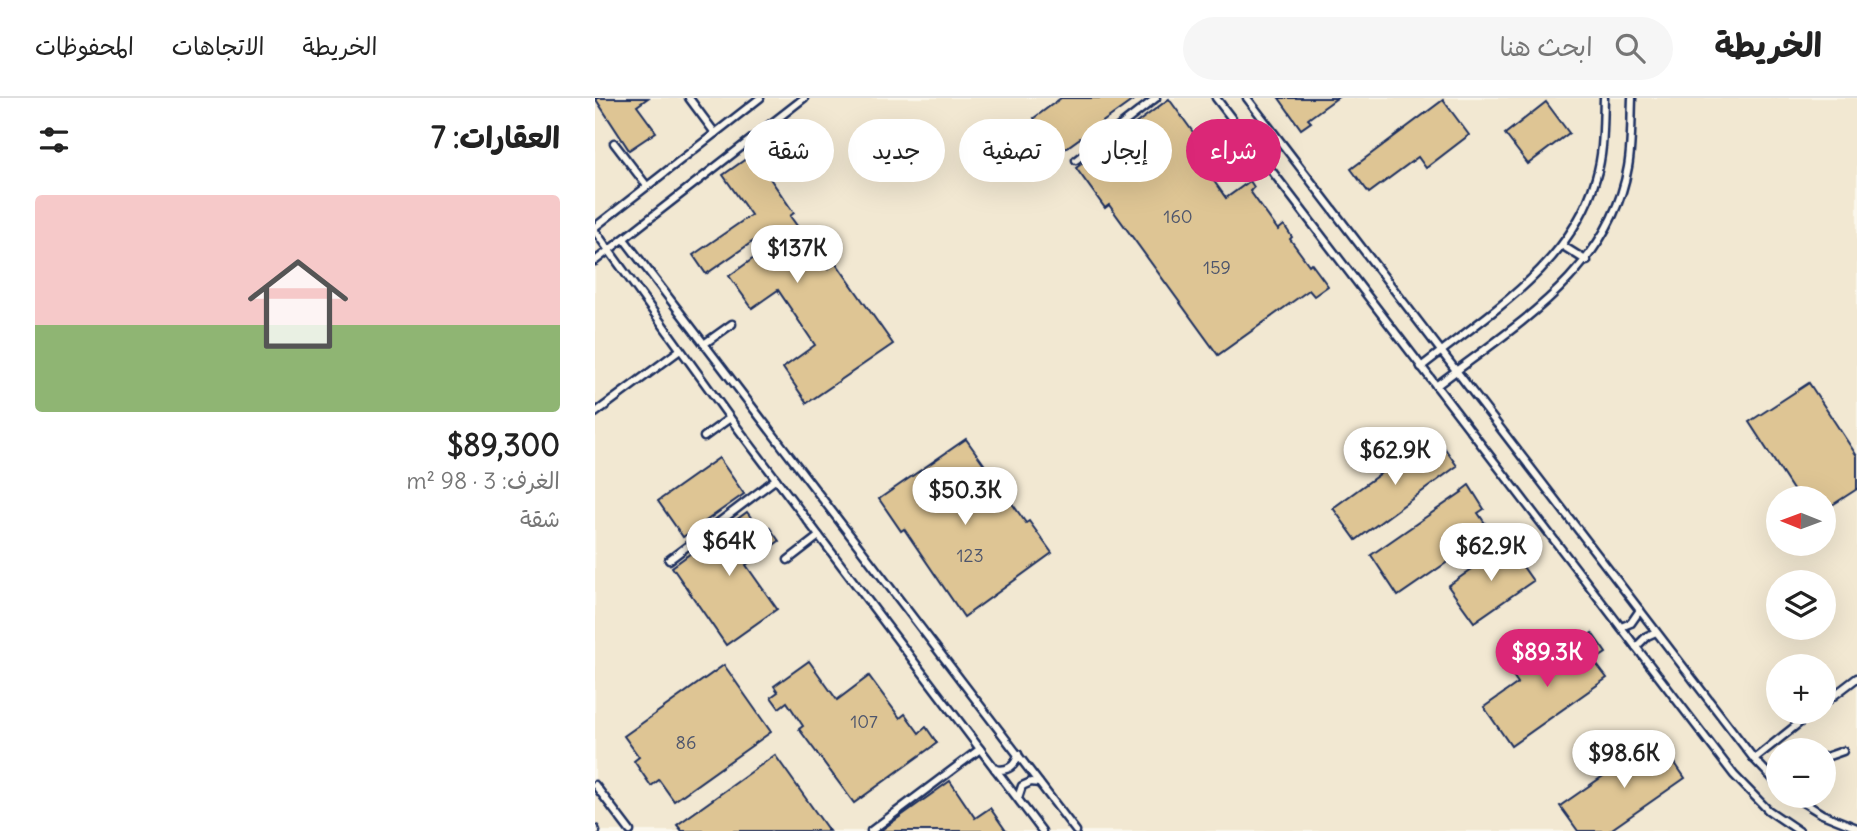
<!DOCTYPE html>
<html lang="ar">
<meta charset="utf-8">
<style>
:root{--surface:#fff;--page:#f6f6f6;--text:#222;--muted:#767676;--line:#e0e0e0;--accent:#db2777}
body{margin:0;font-family:Delius,"Playpen Sans Arabic",sans-serif;background:var(--page);color:var(--text);direction:rtl;height:100vh;display:flex;flex-direction:column;font-size:26px;white-space:nowrap}
*{box-sizing:border-box;margin:0}
p{font-size:23px;color:var(--muted)}
.icon{flex:none;width:38px;height:38px;fill:none;stroke:currentColor;stroke-width:2;stroke-linecap:round;stroke-linejoin:round}
.map{position:relative;flex:1;overflow:hidden;direction:ltr}
.drawer{display:flex;flex-direction:column;background:var(--surface);width:595px}
.drawer>*{flex:none}
.banner{position:absolute;left:21px;top:21px;width:665px;height:63px;direction:rtl;display:flex;gap:14px}
.needle{width:46px;rotate:271deg}
.controls{position:absolute;left:1171px;top:388px;display:grid;gap:14px}
.controls a{display:grid;place-items:center;width:70px;height:70px;border-radius:50%;background:var(--surface);box-shadow:0 7px 28px #0002;font-size:35px}
.price{position:absolute;translate:-50% -60px;padding:0 16px;border-radius:24px;background:#fff;color:#222;font-size:23px;line-height:46px;filter:drop-shadow(0 2px 4px #0008)}
.price::after{content:'';position:absolute;left:50%;top:42px;width:21px;height:16px;margin-left:-10px;background:inherit;clip-path:polygon(0 0,100% 0,50% 100%)}
.price.on{background:var(--accent);color:#fff}
ul{padding:0;list-style:none}
li{display:grid;align-content:center;gap:14px;height:371px;padding:0 35px}
li+li{border-top:2px solid var(--line)}
li span{display:grid;place-items:center;height:217px;border-radius:7px;color:#555}
li>.icon{margin-inline-start:auto}
span .icon{width:126px;height:126px;fill:#fffc;stroke-width:1}
li b{font-size:30px}
h2{display:flex;justify-content:space-between;align-items:center;height:84px;padding:0 35px;font-size:30px}
.tag{padding:0 24px;border-radius:32px;background:var(--surface);box-shadow:0 7px 28px #0002;font-size:24px;line-height:63px}
.tag.on{background:var(--accent);color:#fff}
header{display:flex;align-items:center;gap:42px;box-sizing:border-box;height:98px;padding:0 35px;background:var(--surface);border-bottom:2px solid var(--line)}
header strong{font-size:33px}
nav{display:flex;gap:38px;margin-inline-start:auto;font-size:24px}
.search{width:490px;height:63px;background:var(--page);display:flex;align-items:center;gap:18px;box-sizing:border-box;padding:0 24px;border-radius:38px;color:var(--muted);font-size:26px}
main{display:flex;flex:1;min-height:0}
.map>svg:first-child{display:block}
.built{fill:#f2e8d2;fill-rule:evenodd}
.building{fill:#dec594;stroke:#1b2f5e;stroke-width:2}
.lines{fill:none;stroke-linecap:round;stroke-linejoin:round}
.lane-casing{stroke:#1b2f5e;stroke-width:11}
.lane{stroke:#fbf7ec;stroke-width:6}
.labels{text-anchor:middle;stroke-width:5;stroke-linejoin:round;paint-order:stroke}
.number-label{font-size:18px;fill:#4c546c}
</style>
<header>
<strong>الخريطة</strong>
<div class="search"><svg class="icon" aria-label="search" viewBox="0 0 24 24"><circle cx="10" cy="10" r="6"/><path d="M15 15l6 6"/></svg>ابحث هنا</div>
<nav><a>الخريطة</a><a>الاتجاهات</a><a>المحفوظات</a></nav>
</header>
<main>
<div class="map">
<svg width="1262" height="733" viewBox="0 0 1262 733">
<rect width="100%" height="100%" fill="#fbf7ec"/>
<filter id="ink" filterUnits="userSpaceOnUse"><feTurbulence type="fractalNoise" baseFrequency=".0143" numOctaves="2"/><feDisplacementMap in="SourceGraphic" scale="14" xChannelSelector="R" yChannelSelector="G"/><feConvolveMatrix kernelMatrix="1 2 1 2 8 2 1 2 1" color-interpolation-filters="sRGB"/></filter>
<g filter="url(#ink)">
<!-- built -->
<path class="built" d="M0,0H1262V733H0ZM1183,401H1228V446H1183ZM1183,485H1228V530H1183ZM1183,569H1228V614H1183ZM1183,653H1228V698H1183Z"/>
<!-- building -->
<g class="building">
<path d="M0,0H53L42,8L61,34L34,52Z"/>
<path d="M466,0H541L464,55L439,20Z"/>
<path d="M684,0H742L713,21L716,24L706,31Z"/>
<path d="M574,1L603,41L594,48L631,100L655,83L659,89L655,93L683,132L689,127L697,139L695,141L714,167L716,165L733,188L719,198L714,192L623,257L514,107L510,110L481,70Z"/>
<path d="M848,2L874,37L831,70L823,59L774,95L756,71Z"/>
<path d="M951,4L974,35L933,66L910,36Z"/>
<path d="M158,56L199,115L195,118L233,171L241,165L298,246L212,305L188,270L220,247L183,192L157,210L134,178L184,142L176,131L111,176L98,157L156,117L128,77Z"/>
<path d="M1214,285L1262,358V391L1228,413V401H1204L1154,324Z"/>
<path d="M840,336L862,368L761,442L738,410Z"/>
<path d="M371,341L431,425L434,423L457,455L369,519L309,431L306,433L284,401Z"/>
<path d="M124,360L149,396L88,439L63,403Z"/>
<path d="M874,387L889,411L883,415L896,434L803,498L776,457L867,394L866,393Z"/>
<path d="M152,414L167,434L174,429L184,443L151,467L182,511L131,547L77,469Z"/>
<path d="M912,446L938,483L879,524L853,488Z"/>
<path d="M997,535L1011,555L999,563L1012,580L916,648L889,609L923,585L916,575L938,559L944,568L982,541L984,544Z"/>
<path d="M214,563L242,602L274,578L305,620L310,616L324,635L331,629L342,645L259,705L204,631L208,628L192,604L184,610L176,599L183,594L179,588Z"/>
<path d="M129,567L176,634L79,703L64,682L56,688L39,663L44,659L29,638Z"/>
<path d="M1063,640L1090,680L1014,733H983L965,708Z"/>
<path d="M180,657L234,733H87L82,727Z"/>
<path d="M355,683L380,720L395,710L411,733H285Z"/>
</g>
<g class="lines">
<defs>
<g id="lane">
<path d="M94,0L120,35"/>
<path d="M621,0L1139,677L1173,712L1204,733"/>
<path d="M652,0L1159,661L1183,686"/>
<path d="M19,45L52,88"/>
<path d="M481,62L561,0"/>
<path d="M0,129L165,0"/>
<path d="M0,133L135,320L447,733"/>
<path d="M29,141L481,733"/>
<path d="M968,148L992,163"/>
<path d="M0,163L209,0"/>
<path d="M109,246L137,226"/>
<path d="M826,269C894,215 976,167 1001,80C1009,54 1008,27 1009,0"/>
<path d="M841,288C918,229 1015,173 1033,69C1037,47 1036,23 1037,0"/>
<path d="M0,315L85,252"/>
<path d="M109,339L135,320"/>
<path d="M74,462L181,381"/>
<path d="M193,462L224,438"/>
<path d="M1026,529L1036,525L1045,512"/>
<path d="M1041,549L1052,538L1061,534"/>
<path d="M1228,606L1262,580"/>
<path d="M1228,660L1248,653"/>
<path d="M1159,661L1218,614"/>
<path d="M400,671C412,674 421,668 423,656"/>
<path d="M0,687L35,733"/>
<path d="M1198,698L1227,716L1262,730"/>
<path d="M423,700L427,688L436,684L444,685"/>
<path d="M0,731L1,733"/>
<path d="M276,733L385,651"/>
</g>
</defs>
<!-- lane casing -->
<use href="#lane" class="lane-casing"/>
<!-- lane -->
<use href="#lane" class="lane"/>
</g>
</g>
<g class="labels">
<!-- number labels -->
<g class="number-label">
<text x="583" y="125">160</text>
<text x="622" y="176">159</text>
<text x="375" y="464">123</text>
<text x="269" y="630">107</text>
<text x="91" y="651">86</text>
</g>
</g>
</svg>
<div class="controls">
<a><svg class="needle" viewBox="-14 -14 28 28"><path d="M0-13l5 13h-10z" fill="#e53935"/><path d="M0 13l5-13h-10z" fill="#767676"/></svg></a>
<a><svg class="icon" aria-label="layers" viewBox="0 0 24 24"><path d="M12 4l9 5-9 5-9-5zM3 14l9 5 9-5"/></svg></a>
<a>+</a>
<a>−</a>
</div>
<b class="price" style="left:202px;top:187px">$137K</b>
<b class="price" style="left:800px;top:389px">$62.9K</b>
<b class="price" style="left:370px;top:429px">$50.3K</b>
<b class="price" style="left:134px;top:480px">$64K</b>
<b class="price" style="left:896px;top:485px">$62.9K</b>
<b class="price on" style="left:952px;top:591px">$89.3K</b>
<b class="price" style="left:1029px;top:692px">$98.6K</b>
<div class="banner">
<a class="tag on">شراء</a>
<a class="tag">إيجار</a>
<a class="tag">تصفية</a>
<a class="tag">جديد</a>
<a class="tag">شقة</a>
</div>
</div>
<section class="drawer">
<h2>العقارات: 7<svg class="icon" aria-label="filters" viewBox="0 0 24 24"><path d="M4 7h16M4 17h16"/><circle cx="9" cy="7" r="2"/><circle cx="15" cy="17" r="2"/></svg></h2>
<ul>
<li><span style="background:linear-gradient(#f6c9c9 60%,#8fb573 0)"><svg class="icon" aria-label="home" viewBox="0 0 24 24"><path d="M3 11l9-7 9 7M6 9v11h12V9"/></svg></span><div><b>$89,300</b><p>الغرف: 3 · 98 m²</p><p>شقة</p></div></li>
</ul>
</section>
</main>
